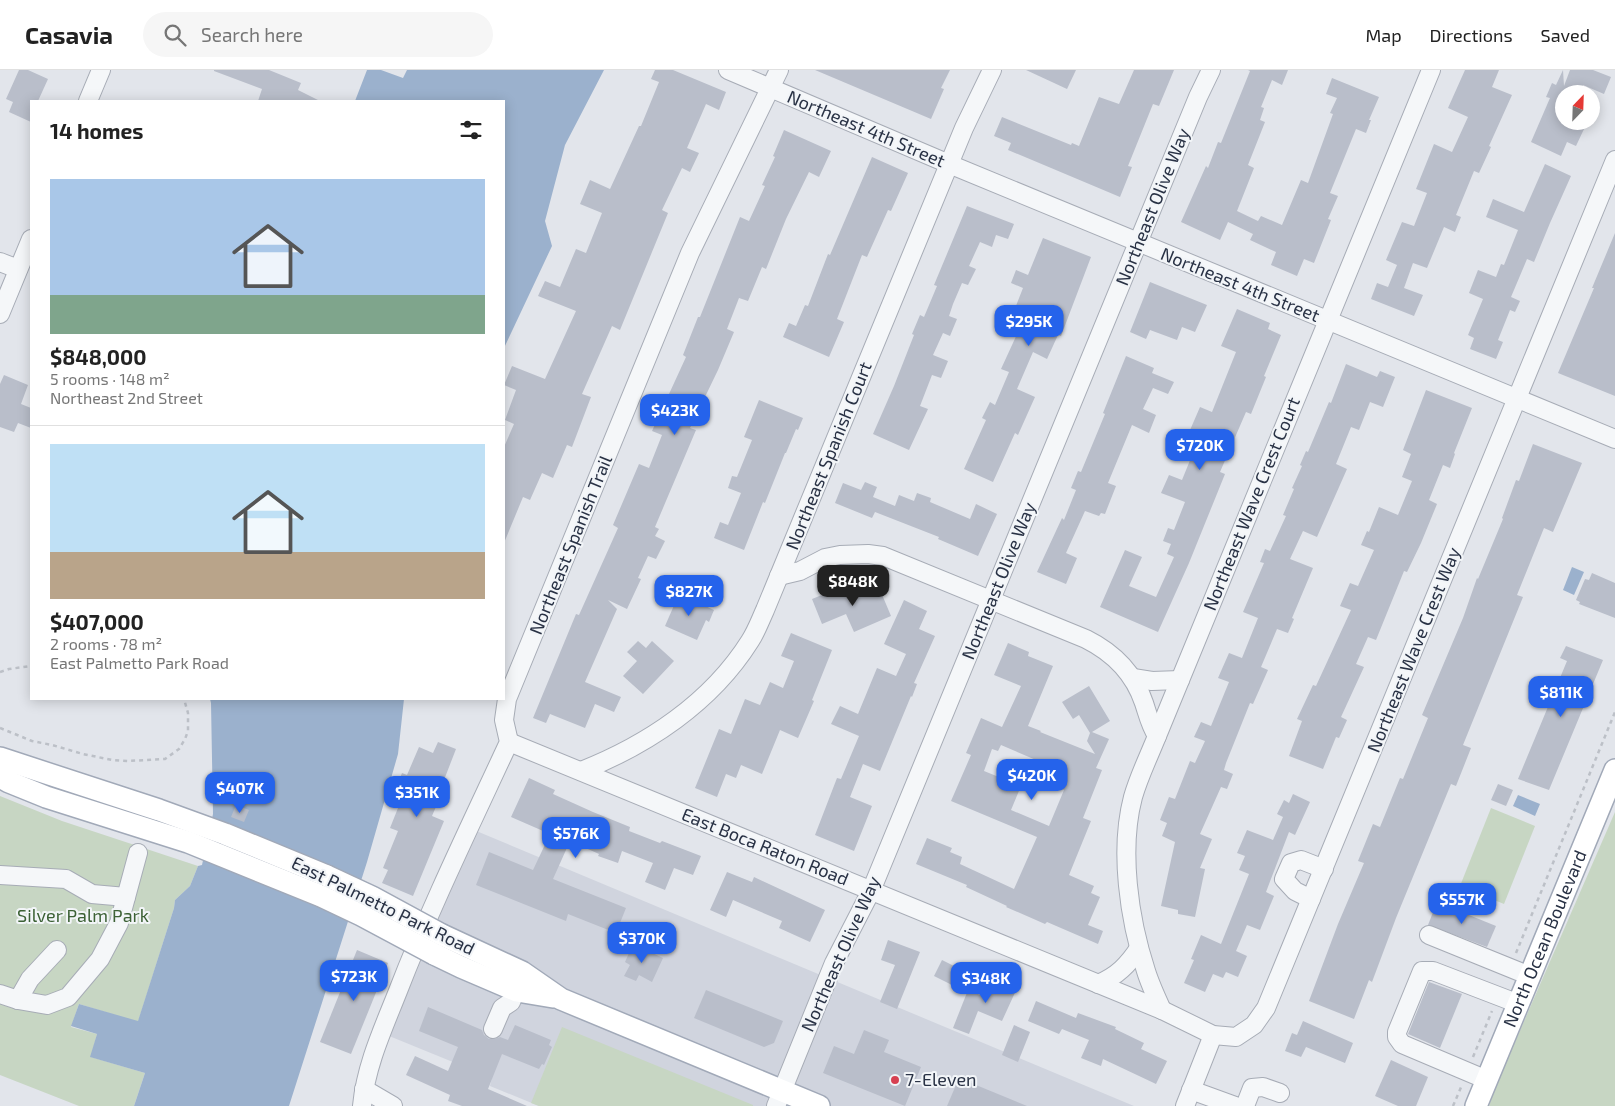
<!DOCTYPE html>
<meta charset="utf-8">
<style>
:root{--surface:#fff;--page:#f6f6f6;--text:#222;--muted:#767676;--line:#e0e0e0;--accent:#2563eb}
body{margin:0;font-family:"Exo 2",sans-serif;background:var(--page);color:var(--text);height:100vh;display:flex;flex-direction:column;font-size:19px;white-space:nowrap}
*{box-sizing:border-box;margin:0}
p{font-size:16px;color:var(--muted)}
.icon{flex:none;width:28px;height:28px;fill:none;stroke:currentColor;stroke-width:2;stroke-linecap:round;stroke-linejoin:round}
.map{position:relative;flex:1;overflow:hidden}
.sheet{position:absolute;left:30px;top:30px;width:475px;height:600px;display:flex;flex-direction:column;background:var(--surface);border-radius:0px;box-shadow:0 2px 12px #0003}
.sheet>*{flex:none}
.needle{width:32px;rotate:23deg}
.controls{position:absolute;left:1555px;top:15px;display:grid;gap:10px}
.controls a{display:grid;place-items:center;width:45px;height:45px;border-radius:50%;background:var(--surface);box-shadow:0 2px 12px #0003;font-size:25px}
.price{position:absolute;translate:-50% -42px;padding:0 11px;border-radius:10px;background:var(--accent);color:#fff;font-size:16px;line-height:32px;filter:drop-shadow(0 1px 2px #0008)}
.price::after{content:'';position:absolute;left:50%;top:30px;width:15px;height:11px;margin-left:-8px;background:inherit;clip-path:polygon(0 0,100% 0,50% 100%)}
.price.current{background:#222;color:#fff}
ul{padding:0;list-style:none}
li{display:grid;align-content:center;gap:10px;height:265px;padding:0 20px}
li+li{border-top:1px solid var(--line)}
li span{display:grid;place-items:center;height:155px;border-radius:0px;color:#555}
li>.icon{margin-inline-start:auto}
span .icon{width:90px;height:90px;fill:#fffc;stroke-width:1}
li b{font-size:21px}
h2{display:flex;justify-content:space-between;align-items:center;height:60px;padding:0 20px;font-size:21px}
header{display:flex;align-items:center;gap:30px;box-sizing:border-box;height:70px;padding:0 25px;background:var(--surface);border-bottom:1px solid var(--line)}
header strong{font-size:24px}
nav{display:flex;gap:28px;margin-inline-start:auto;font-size:18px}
.search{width:350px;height:45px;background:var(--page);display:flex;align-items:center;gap:12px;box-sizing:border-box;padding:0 18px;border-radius:28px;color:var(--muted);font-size:19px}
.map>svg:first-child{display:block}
.built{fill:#d0d4de}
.green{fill:#c7d6c3}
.water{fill:#9bb1cd}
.building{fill:#b9beca;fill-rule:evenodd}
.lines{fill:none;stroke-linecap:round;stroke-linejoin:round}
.minor-casing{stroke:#a7acb6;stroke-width:20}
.major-casing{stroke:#a1a9b8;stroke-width:24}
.path{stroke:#bcc0c7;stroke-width:2.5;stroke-dasharray:4 4;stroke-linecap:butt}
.minor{stroke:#f5f7f9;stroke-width:18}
.major{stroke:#fff;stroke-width:21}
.major-bridge-casing{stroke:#a1a9b8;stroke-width:24;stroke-linecap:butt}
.major-bridge{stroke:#fff;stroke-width:21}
.poi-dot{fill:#d74051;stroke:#f2f5f8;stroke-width:2}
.labels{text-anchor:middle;stroke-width:4;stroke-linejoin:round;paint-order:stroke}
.street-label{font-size:18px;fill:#293245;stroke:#f2f5f8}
.park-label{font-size:18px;fill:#3c6135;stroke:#f2f5f8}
.poi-label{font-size:18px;fill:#293245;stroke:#f2f5f8;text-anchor:start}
</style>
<header>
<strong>Casavia</strong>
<div class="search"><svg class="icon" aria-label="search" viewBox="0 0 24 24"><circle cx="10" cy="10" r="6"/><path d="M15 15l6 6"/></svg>Search here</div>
<nav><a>Map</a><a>Directions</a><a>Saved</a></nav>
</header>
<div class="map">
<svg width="1615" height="1036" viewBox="0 0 1615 1036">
<rect width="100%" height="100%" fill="#e2e5eb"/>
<!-- built -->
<path class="built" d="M462,755L1134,1036H539L490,1016L492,1008L372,959Z"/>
<!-- green -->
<g class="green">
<path d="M0,726L62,751L198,796L190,816L175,830L174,838L138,952L79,934L71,957L97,964L91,987L145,1003L134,1036H79L0,1005Z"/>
<path d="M1491,738L1535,756L1504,834L1460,816Z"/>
<path d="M1615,742V1036H1489L1495,1018Z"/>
<path d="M562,957L753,1035V1036H539L531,1033Z"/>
</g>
<!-- water -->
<g class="water">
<path d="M367,0H381L403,8L407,0H604L565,75L545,151L552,176L504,278V31H355Z"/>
<path d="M1572,497L1584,502L1574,525L1563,520Z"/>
<path d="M210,629H404L398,684L367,792L289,1036H134L145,1003L90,987L97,964L71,956L79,934L138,951L174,838L175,830L190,816L198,796L202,795L213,744L211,633Z"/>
<path d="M1518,725L1540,734L1535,746L1513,736Z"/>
</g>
<!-- building -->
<g class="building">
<path d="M19,0H28L48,9L38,31H31V52L9,42L13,32L6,29Z"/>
<path d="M214,0H269L301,13L298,20L320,31H258L262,19L214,1Z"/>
<path d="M655,0H673L726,22L719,40L706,34L687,78L699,83L690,102L682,98L662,140L668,143L620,260L612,256L582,324L591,327L572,377L567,375L553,408L542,403L530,430L523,427L504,473V377L514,354L505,350L516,320L504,315L512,296L545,309L576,241L538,226L545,211L560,217L576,179L586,183L602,143L580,134L590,110L610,119L639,56H641L659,12L651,9Z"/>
<path d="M815,0H950L941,18L944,19L931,49Z"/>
<path d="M1026,0H1076L1067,19Z"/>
<path d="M1134,0H1174L1159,36L1153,34L1128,96L1132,97L1120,127L1008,80L1011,73L994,66L1002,47L1071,75L1072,73L1079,76L1099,27L1119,34Z"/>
<path d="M1248,0H1288L1282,15L1272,10L1261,37L1264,38L1260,50L1265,52L1248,95L1254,98L1237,141L1258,151L1261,146L1282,155L1301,110L1308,113L1333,44L1330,43L1337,28L1326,24L1332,8L1379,27L1369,50H1371L1366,63L1356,59L1330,123L1338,126L1328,149L1331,150L1314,193L1304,189L1297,206L1271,195L1276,182L1250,170L1253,164L1228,152L1220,170L1181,152L1206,96L1208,98L1218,72L1221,73L1250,1Z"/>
<path d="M1465,0H1499L1492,17L1512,25L1489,76L1491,77L1479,103L1474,101L1456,145L1461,147L1455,162L1444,157L1427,198L1413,193L1404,218L1423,225L1414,246L1371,229L1377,213L1388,217L1397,195L1386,190L1402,152L1414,156L1427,123L1416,119L1434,74L1452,82L1468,47L1448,38Z"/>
<path d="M1563,0L1564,16L1570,0H1593L1611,7L1604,24L1583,15L1579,24H1564V51H1567L1584,59L1576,76L1567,72L1561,86L1531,72L1550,28L1546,27L1552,13L1556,15Z"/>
<path d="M784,60L831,81L819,107L809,102L786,149L766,199L762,197L748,231L739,228L727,259L734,262L718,300L690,358L696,360L655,457L659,459L655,466L665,471L656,489L648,486L638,508L641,509L627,539L608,530L617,539L585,612L621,627L614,642L595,634L585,658L550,644L546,653L533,648L576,544L579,545L618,458L613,455L639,394L649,398L662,365L652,361L686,287L683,285L698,247H700L740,147L749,151L765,116L762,115L775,87L773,86Z"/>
<path d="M872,87L908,103L891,141L888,140L867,187L862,185L837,249L844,252L829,287L783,267L789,253L796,256L805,235L808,236L828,184L830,185Z"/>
<path d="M1545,94L1571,106L1550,153L1534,192L1527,189L1511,227L1520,231L1515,242L1510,240L1498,270L1503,272L1496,289L1470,279L1474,268L1468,265L1483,229L1469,223L1478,200L1496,207L1501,194L1504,195L1518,160L1486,147L1493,129L1524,142Z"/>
<path d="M967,136L1014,154L1008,169L996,165L992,177L980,172L969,196L976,199L968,215L962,213L953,234L949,246L957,249L950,266L943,263L933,285L948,291L941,308L932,305L920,336L928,339L909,380L873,364L894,316L914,265L912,264L920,245L924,247L937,216L934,215Z"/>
<path d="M1615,163V326L1558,303L1594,218H1592Z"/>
<path d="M1043,168L1091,187L1061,266L1058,265L1047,289L1033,282L1017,319L1035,327L1018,365L1015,363L993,412L964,399L986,350L982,348L990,332L995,335L1009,302L1001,299L1023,251L1012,246L1023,218L1011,213L1016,200L1028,205Z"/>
<path d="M1150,212L1207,235L1195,262L1182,257L1177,270L1150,260L1146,269L1130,262Z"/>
<path d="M1237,239L1270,253L1268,259L1281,265L1264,306L1266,307L1251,344L1246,342L1220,402L1225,404L1189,493L1158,562L1100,537L1125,480L1142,487L1129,516L1156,527L1174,487L1167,484L1171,474L1163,471L1168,458L1174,460L1185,432L1161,423L1169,405L1182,410L1195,378L1184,374L1200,337L1212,342L1236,282L1221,276Z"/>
<path d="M1126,286L1154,298L1152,303L1174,312L1168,324L1153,318L1143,339L1156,345L1149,363L1132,355L1108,413L1116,416L1105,444L1101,443L1099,446L1085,441L1066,483L1077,488L1066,514L1037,502L1062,448L1064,450L1076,420L1071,418L1078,401L1081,402L1105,344L1103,343Z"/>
<path d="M1346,294L1377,307L1380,301L1395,307L1383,337L1370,332L1359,360L1351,357L1336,394L1347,399L1317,467L1303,461L1290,489L1313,498L1292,548L1294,549L1288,563L1277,559L1261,597L1268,600L1253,634L1250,633L1226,693L1224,700L1233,704L1227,719L1221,717L1200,764L1212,769L1200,798L1205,799L1195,847L1178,844V840L1161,836L1175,772L1162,766L1167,753L1160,750L1169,727L1175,729L1190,691L1195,693L1205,671L1194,667L1201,652L1211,656L1229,612L1218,608L1229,583L1242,588L1258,548L1243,542L1264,493L1260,492L1265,479L1270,481L1286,446L1283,445L1294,419L1292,418L1302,396L1300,395L1306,381L1308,382L1329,332L1331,333Z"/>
<path d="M4,305L28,315L21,334L31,338V358L18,353L14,362L0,357V314Z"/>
<path d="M1426,320L1472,338L1454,383L1455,384L1450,398L1443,395L1429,430L1437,434L1421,473L1407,502L1404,501L1376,570L1368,567L1356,594L1364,597L1341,647L1347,650L1339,668L1336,667L1323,699L1289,686L1302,651L1297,649L1313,615L1316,616L1351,540L1340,536L1350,513L1358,516L1374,480L1361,475L1367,461L1369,462L1379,437L1398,445L1412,411L1402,407L1411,384L1403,380Z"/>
<path d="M759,330L803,348L798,360L796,359L786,383H785L765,433L763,432L744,480L714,468L720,452L728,455L741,423L728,418L732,406L737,407L752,370L744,367Z"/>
<path d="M1533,374L1582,393L1553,462L1544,458L1517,525L1523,527L1463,675L1471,678L1456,716L1451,714L1396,848L1372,912L1369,910L1354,949L1309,931L1338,854L1364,793L1358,791L1373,754L1380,757L1400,708L1403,709L1428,648L1422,645L1463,548L1477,508L1478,509L1503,449L1502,448L1516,410L1519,411Z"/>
<path d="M865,412L877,417L873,427L895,436L899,425L914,431L917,423L931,428L930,432L970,449L976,434L997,444L978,486L938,469L939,467L875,442L872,448L835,433L843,413L861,420Z"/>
<path d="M1592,503L1615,513V548L1579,534L1580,532L1576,530L1585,509L1589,510Z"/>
<path d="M849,514L853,525L878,515L891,546L854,562L846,544L822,554L812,529Z"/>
<path d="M679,524L714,540L709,552L706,550L697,570L665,556Z"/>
<path d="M904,530L927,541L919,559L935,566L914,613L917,614L912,627L911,626L880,701L863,694L850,727L872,736L854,781L815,765L837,708L841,709L859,666L831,654L840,636L858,644L877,598L896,606L906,584L884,574Z"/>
<path d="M791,563L832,580L812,630L814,631L798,668L780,660L762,704L741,695L736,708L726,704L717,727L695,718L719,659L731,664L745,629L760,635L770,612L783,618L794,591L781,586Z"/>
<path d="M638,571L646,578L652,571L674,591L643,624L623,606L637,591L627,582Z"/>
<path d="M1008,573L1029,582L1028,586L1053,596L1028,656L1041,661L1040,662L1095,684L1087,671L1090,663L1079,645L1073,649L1062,632L1089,616L1110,651L1092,662L1109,669L1096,698L1102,700L1083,748L1091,751L1069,805L1094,816L1091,823L1100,827L1088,855L1103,861L1098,874L1047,852L1045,854L1006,837L1007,836L966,817L967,815L916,794L927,768L952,778L950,782L962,787L960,794L1014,819L1037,767L951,731L971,685L966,683L981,648L1002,657L1021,616L994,605ZM1001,675L1050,696L1044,712L1064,720L1049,756L1011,740L1021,716L984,701L992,679L998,681Z"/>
<path d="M1566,576L1603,590L1549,720L1518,709L1567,591L1560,588Z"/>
<path d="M438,672L456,679L444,710L447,711L432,746L444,751L413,826L382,813L388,800L383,798L398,761L390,758L404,723L395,720L402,703L407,705L419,677L433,683Z"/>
<path d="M529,708L555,720L553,724L593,742L630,757L629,761L660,773L662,771L701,786L693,805L674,798L665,820L645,812L653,793L622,781L618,793L598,786L599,784L570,771L553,809L626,838L616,863L568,844L566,851L476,815L489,782L533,800L550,764L511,747Z"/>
<path d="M1498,714L1513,720L1506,736L1491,730Z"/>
<path d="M1293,724L1310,732L1295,765L1289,762L1266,822L1274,826L1260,860L1247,855L1236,881L1247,886L1238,907L1226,902L1223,908L1213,904L1205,922L1184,913L1194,890L1191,889L1201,865L1221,874L1249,804L1239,800L1245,786L1237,783L1247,760L1273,770L1283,747L1277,744L1284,730L1289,733Z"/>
<path d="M236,735L249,740L244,752L231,747Z"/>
<path d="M727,802L752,812L754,807L825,840L810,872L779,858L782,851L733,830L726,847L710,840Z"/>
<path d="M1437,832L1496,856L1487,877L1428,855Z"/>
<path d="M888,870L920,882L897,939L880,932L895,895L881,890Z"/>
<path d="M633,874L663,888L652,912L639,905L636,911L624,906L630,895L625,892Z"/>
<path d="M357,880L388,893L351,984L320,972Z"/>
<path d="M942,890L966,902L958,918L934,906Z"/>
<path d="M994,906L1018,916L1002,951L978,941L969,964L953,958L968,920L985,927Z"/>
<path d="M1429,912L1462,924L1440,978L1408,964Z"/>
<path d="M706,920L783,951L774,973L764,977L694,948Z"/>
<path d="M1036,931L1076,948L1078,943L1116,957L1115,959L1144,973L1141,979L1167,991L1156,1014L1103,989L1101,996L1081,988L1089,970L1062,959L1059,964L1028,951Z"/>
<path d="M428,937L482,960L484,965L489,969H495L500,967L508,970L515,955L551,970L549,975L552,977L544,995L542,994L539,999L502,984L488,1019L527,1036H462L448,1031L450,1025L406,1005L415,986L448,1001L458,977L419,961Z"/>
<path d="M1303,951L1353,973L1345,993L1306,977L1301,987L1285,981L1292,963L1297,965Z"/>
<path d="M1014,955L1030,962L1018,992L1002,985Z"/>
<path d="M864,960L889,970L884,982L921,997L905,1036L823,1003L834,976L854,984Z"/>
<path d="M1391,990L1428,1007L1416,1036H1398L1375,1026Z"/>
<path d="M959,1008L1027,1036H947Z"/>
</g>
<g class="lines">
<defs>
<g id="minor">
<path d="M728,0L949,94L1615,369"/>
<path d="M88,31L101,0"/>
<path d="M0,192L18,199"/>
<path d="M0,244L31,169"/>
<path d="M779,506L800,501L825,488L840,485L868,484L883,486L1086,569C1114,583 1134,603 1144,633C1148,645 1150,655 1157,666"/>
<path d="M1133,608L1152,611L1180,610"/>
<path d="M509,672L1162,940L1213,965L1236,967L1254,955L1266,938L1615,90"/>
<path d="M581,701C647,675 711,633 750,571C756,562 760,551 765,540L964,58L992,0"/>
<path d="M0,805L66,809L92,824L126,827"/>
<path d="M1311,829L1295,821L1284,809L1291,793L1301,790L1324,799"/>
<path d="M1429,865L1530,906"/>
<path d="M1098,914C1117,906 1128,895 1139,878"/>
<path d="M0,924L18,930L47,935L68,927L100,889L119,853L138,783"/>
<path d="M18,930L30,909L57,880"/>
<path d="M1162,940C1156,927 1150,914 1146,901C1129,849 1119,780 1133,727C1139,706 1149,686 1157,666L1431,0"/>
<path d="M493,959L502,938L511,932L516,920"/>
<path d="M1487,1010L1402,974L1397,967V962L1422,901H1433L1519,934"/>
<path d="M364,1019L393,1036"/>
<path d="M1191,1020L1235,1036"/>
<path d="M362,1036C366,995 383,959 398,921C431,836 471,754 509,672L504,650L507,629L690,183L779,0"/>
<path d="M776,1036L834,893L871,821L1198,27L1211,0"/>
<path d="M1185,1036L1213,965"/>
<path d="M1245,1036L1252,1018L1263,1017L1280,1023"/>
</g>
<g id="major">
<path d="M0,688L159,740L225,764L327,806"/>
<path d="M0,707L9,712L46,727L188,772L321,826"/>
<path d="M442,865L522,902L561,929L819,1036"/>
<path d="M434,884L461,897L517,921L553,927"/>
<path id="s1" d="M1476,1036L1615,700"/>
</g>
</defs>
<!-- minor casing -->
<use href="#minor" class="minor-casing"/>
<!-- major casing -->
<use href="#major" class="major-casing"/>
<!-- path -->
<g class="path">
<path d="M0,602L9,599L31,596"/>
<path d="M0,658L32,671L52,675L83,684L112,690L128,691L165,689L179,679L185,669L188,661V643L184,629"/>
<path d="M1516,883L1615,642"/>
<path d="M1473,987L1492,941"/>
<path d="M1453,1036L1462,1015"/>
</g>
<!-- minor -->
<use href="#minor" class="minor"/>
<!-- major -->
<use href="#major" class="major"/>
<defs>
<g id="major-bridge">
<path d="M327,806L372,827L442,865"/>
<path d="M321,826L361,845L434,884"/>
</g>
</defs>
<!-- major-bridge casing -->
<use href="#major-bridge" class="major-bridge-casing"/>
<!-- major-bridge -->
<use href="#major-bridge" class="major-bridge"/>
</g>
<!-- markers -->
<circle class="poi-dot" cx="895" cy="1010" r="5"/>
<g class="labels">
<!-- street labels -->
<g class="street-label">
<text transform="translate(866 59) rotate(23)" y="6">Northeast 4th Street</text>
<text transform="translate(1153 137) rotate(-68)" y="6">Northeast Olive Way</text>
<text transform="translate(1240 215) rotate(22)" y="6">Northeast 4th Street</text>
<text transform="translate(829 386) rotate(-68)" y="6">Northeast Spanish Court</text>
<text transform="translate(1252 434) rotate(-68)" y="6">Northeast Wave Crest Court</text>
<text transform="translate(571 475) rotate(-68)" y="6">Northeast Spanish Trail</text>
<text transform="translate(999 511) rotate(-68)" y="6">Northeast Olive Way</text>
<text transform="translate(1414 580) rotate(-68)" y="6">Northeast Wave Crest Way</text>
<text transform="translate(765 777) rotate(22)" y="6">East Boca Raton Road</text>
<text transform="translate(383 836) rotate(26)" y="6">East Palmetto Park Road</text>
<text dy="6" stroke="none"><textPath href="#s1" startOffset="181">North Ocean Boulevard</textPath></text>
<text transform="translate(841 884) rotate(-66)" y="6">Northeast Olive Way</text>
</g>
<!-- park labels -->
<g class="park-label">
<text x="83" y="852">Silver Palm Park</text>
</g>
<!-- poi labels -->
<g class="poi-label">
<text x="905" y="1016">7-Eleven</text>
</g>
</g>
</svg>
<div class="controls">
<a><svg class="needle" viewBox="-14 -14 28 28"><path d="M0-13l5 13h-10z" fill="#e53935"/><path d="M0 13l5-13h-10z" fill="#767676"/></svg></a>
</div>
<b class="price" style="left:1029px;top:277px">$295K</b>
<b class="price" style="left:675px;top:366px">$423K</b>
<b class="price" style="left:1200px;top:401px">$720K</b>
<b class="price current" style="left:853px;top:537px">$848K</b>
<b class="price" style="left:689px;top:547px">$827K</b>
<b class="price" style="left:1561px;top:648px">$811K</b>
<b class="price" style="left:1032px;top:731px">$420K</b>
<b class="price" style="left:240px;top:744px">$407K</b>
<b class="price" style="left:417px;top:748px">$351K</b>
<b class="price" style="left:576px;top:789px">$576K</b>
<b class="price" style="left:1462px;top:855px">$557K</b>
<b class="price" style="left:642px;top:894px">$370K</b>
<b class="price" style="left:354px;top:932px">$723K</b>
<b class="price" style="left:986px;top:934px">$348K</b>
<section class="sheet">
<h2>14 homes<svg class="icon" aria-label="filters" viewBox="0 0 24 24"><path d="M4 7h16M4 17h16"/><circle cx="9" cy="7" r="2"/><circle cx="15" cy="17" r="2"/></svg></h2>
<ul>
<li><span style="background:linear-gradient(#a9c7e8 75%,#7fa58c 0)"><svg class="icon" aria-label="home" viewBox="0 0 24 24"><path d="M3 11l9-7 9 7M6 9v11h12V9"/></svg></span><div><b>$848,000</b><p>5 rooms · 148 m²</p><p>Northeast 2nd Street</p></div></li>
<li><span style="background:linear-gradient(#bfe0f5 70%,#b9a48a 0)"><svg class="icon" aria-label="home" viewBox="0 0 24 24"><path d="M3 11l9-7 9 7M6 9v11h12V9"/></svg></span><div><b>$407,000</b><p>2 rooms · 78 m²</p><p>East Palmetto Park Road</p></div></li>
</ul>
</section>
</div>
